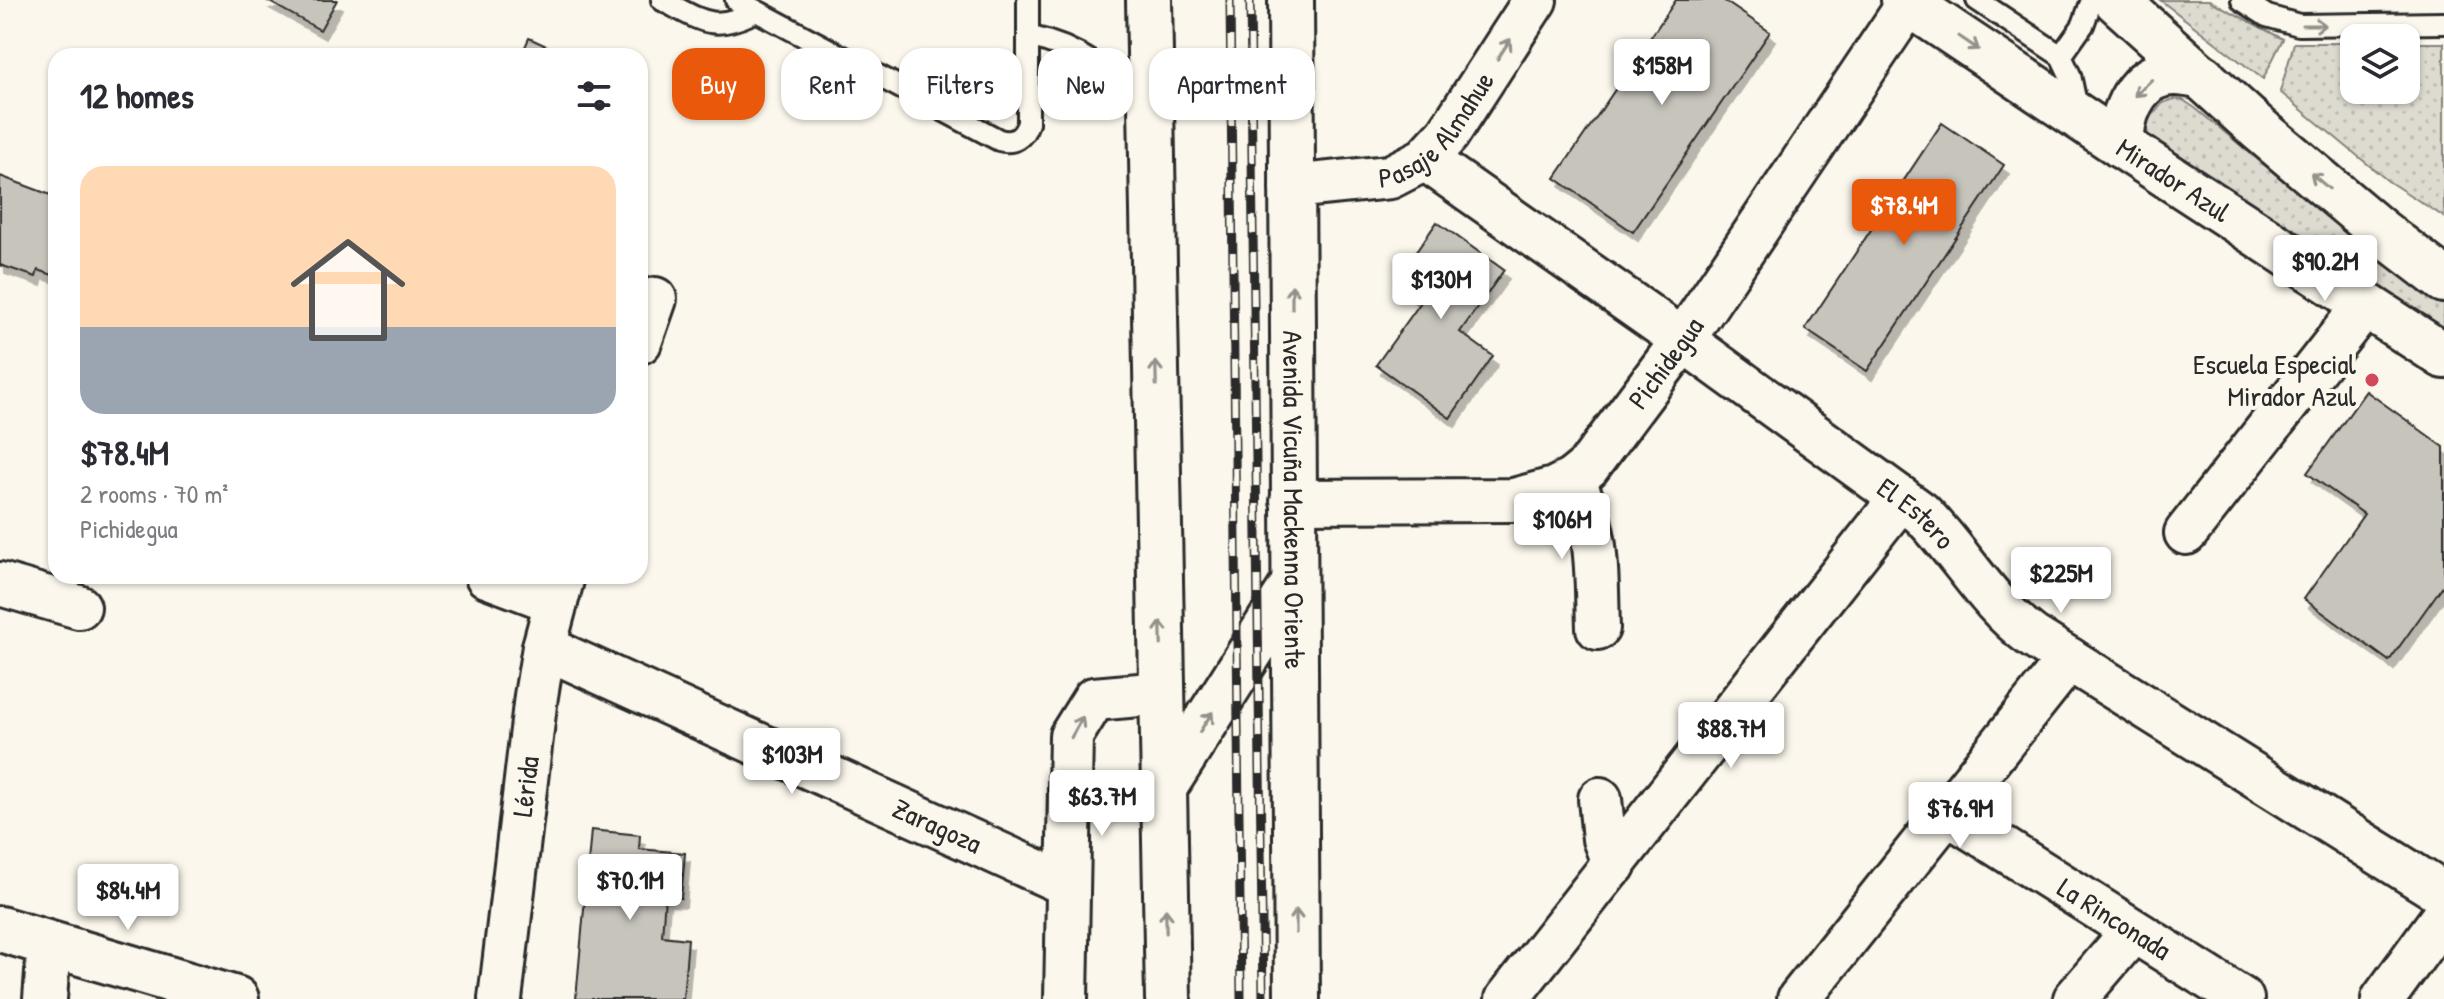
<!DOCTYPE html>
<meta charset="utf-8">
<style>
:root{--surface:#fff;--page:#f7f7f7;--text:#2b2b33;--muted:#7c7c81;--line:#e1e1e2;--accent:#ea580c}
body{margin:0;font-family:"Patrick Hand",sans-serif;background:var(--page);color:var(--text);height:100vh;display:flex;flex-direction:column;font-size:30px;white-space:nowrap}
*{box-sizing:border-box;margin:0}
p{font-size:26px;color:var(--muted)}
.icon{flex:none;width:44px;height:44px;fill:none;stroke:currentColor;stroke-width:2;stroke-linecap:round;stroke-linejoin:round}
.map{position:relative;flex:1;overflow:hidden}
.drawer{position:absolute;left:48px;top:48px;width:600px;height:536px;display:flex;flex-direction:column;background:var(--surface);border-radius:24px;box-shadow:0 2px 6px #0004}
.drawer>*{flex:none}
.hud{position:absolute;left:672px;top:48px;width:760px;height:72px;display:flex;gap:16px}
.tools{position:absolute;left:2340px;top:24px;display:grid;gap:16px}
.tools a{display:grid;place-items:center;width:80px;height:80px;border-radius:16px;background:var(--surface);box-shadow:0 2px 6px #0004;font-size:40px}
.price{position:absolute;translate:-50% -68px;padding:0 18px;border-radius:8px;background:#fff;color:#222;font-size:26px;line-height:52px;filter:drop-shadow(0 2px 4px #0008)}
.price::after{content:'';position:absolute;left:50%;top:48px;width:24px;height:18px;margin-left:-12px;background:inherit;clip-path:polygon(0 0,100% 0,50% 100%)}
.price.current{background:var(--accent);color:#fff}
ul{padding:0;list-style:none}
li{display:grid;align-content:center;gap:16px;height:424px;padding:0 32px}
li+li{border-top:2px solid var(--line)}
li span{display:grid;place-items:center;height:248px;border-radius:24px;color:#555}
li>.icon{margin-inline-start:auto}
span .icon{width:144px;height:144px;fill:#fffc;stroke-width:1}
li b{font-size:34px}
h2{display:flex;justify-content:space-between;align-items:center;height:96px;padding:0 32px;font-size:34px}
.pill{padding:0 28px;border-radius:24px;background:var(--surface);box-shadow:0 2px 6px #0004;font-size:28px;line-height:72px}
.pill.current{background:var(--accent);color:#fff}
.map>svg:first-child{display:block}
.grass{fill:url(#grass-dots);stroke:#84827e;stroke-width:2}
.building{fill:#c7c4bc;stroke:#2b2b2b;stroke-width:2;filter:url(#shadow)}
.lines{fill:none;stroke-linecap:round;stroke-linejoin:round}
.lane-casing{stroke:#2b2b2b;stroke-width:26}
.street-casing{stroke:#2b2b2b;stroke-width:48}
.secondary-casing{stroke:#2b2b2b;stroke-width:50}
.primary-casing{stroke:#2b2b2b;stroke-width:50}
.lane{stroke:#fbf7ec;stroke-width:20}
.street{stroke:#fbf7ec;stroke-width:42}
.secondary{stroke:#fbf7ec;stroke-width:44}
.primary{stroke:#fbf7ec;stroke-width:44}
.rail-casing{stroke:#2b2b2b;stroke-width:9}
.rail{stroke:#fbf7ec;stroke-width:6;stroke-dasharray:18;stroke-linecap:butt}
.oneway{stroke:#93918c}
.poi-dot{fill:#d1495b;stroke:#fbf7ec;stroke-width:3}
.labels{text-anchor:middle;stroke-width:8;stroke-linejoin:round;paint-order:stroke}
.street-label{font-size:28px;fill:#2b2b2b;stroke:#fbf7ec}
.poi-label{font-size:28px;fill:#2b2b2b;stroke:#fbf7ec;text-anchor:end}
</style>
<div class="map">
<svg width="2444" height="999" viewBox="0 0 2444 999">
<defs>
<pattern id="grass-dots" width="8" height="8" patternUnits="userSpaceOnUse" patternTransform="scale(2)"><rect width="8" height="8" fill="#dddad0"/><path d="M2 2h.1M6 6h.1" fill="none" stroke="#bebbb3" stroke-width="1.8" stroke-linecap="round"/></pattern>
<filter id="shadow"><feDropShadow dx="5" dy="9" stdDeviation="0" flood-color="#0004"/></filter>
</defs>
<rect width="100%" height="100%" fill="#fbf7ec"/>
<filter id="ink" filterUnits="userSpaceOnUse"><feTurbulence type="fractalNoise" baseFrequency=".0125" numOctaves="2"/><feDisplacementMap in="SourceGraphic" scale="16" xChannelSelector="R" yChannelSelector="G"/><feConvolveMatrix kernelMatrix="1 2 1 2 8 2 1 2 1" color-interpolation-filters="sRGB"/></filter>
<g filter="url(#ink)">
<!-- grass -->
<g class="grass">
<path d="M2160,0H2209L2283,39L2263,79Z"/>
<path d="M2294,43H2354V90H2406V43H2444V217L2388,181L2280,92Z"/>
<path d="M2174,99L2183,100L2195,108L2305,198L2444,299V334L2157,146L2147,134L2146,121L2163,103Z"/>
</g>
<!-- building -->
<g class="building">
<path d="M266,0H337L320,30Z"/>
<path d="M1676,0H1723L1770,32L1633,232L1555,178Z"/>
<path d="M529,38L568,56H521Z"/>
<path d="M1942,123L2004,165L1867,371L1805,329Z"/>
<path d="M0,176L56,197V276L38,270L36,277L0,265Z"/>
<path d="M1437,222L1504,270L1460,332L1493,356L1450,418L1376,365L1421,302L1394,283Z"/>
<path d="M2366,391L2444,447V584L2389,661L2304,599L2364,514L2307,473Z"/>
<path d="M591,830L640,835L639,849L685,853L681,898L665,897L662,936L688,939L683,999H576Z"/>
</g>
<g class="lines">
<defs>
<g id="lane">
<path d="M662,0C702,21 713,33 756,11"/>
<path d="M736,0L999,140C1014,144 1023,138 1028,123V0"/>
<path d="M1977,0L2061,56L2070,75L2078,113"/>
<path d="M2242,0L2267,16L2299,25L2444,23"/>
<path d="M1028,36C1081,48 1109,71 1146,110"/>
<path d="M2061,56L2083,25L2092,0"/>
</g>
<g id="street">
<path id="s1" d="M1425,159L1683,340L1921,513C1961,553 1986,602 2032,636L2444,894"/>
<path id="s2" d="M1291,187L1390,177L1425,159L1448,134L1535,0"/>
<path d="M640,342L655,299"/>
<path d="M1572,480C1600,527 1596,575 1598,628"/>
<path id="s3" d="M1292,501L1514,500L1554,489L1572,480L1588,467L1683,340L1909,3"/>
<path d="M2186,533L2364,306"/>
<path d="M487,576L556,602"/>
<path d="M0,584L79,607"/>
<path id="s4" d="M544,647L1068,885"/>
<path d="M1600,799L1604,839L1614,865"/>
<path id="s5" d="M1947,813L2242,999"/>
<path d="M45,999L49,945"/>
<path id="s6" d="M500,999L536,696L544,647L563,576"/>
<path d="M1066,999L1071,736L1094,699L1162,693"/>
<path d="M1507,999L1901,498"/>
<path d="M1799,999L2069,659"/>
<path d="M2075,999L2133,931"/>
<path d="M2383,999L2444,915"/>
</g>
<g id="secondary">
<path id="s7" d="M1904,0L2122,146L2444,356"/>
<path d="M2116,0L2259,129L2380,231L2444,280"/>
<path d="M2122,146C2120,118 2133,81 2164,74C2177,71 2190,74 2203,77"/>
<path d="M0,929L236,999"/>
</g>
<g id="primary">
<path d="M1149,0L1168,999"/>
<path id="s8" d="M1291,0L1297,999"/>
<path d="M1164,788L1293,585"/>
</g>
</defs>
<!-- lane casing -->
<use href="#lane" class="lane-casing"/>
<!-- street casing -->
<use href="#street" class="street-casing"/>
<!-- secondary casing -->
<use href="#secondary" class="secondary-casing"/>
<!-- primary casing -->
<use href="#primary" class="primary-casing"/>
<!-- lane -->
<use href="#lane" class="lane"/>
<!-- street -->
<use href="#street" class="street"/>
<!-- secondary -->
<use href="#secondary" class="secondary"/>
<!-- primary -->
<use href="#primary" class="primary"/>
<defs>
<g id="rail">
<path d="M1230,0L1241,999"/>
<path d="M1250,0L1263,999"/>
</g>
</defs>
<!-- rail casing -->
<use href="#rail" class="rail-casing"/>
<!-- rail -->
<use href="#rail" class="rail"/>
</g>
<!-- one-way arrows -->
<defs><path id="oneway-shaft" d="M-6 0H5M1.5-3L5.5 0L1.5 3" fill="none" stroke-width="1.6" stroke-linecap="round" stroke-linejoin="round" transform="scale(2)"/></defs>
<g class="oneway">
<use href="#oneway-shaft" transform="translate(2314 25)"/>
<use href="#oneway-shaft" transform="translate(1969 43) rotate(34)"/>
<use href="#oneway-shaft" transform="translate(1504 49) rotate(-57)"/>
<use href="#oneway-shaft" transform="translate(2143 88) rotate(136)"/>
<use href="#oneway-shaft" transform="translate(2320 181) rotate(-140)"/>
<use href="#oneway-shaft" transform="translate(1292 297) rotate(-90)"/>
<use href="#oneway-shaft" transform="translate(1156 373) rotate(-91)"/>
<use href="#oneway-shaft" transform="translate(1161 633) rotate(-91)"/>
<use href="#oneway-shaft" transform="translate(1206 722) rotate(-57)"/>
<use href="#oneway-shaft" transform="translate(1077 727) rotate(-61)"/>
<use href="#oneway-shaft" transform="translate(1166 921) rotate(-91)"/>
<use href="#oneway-shaft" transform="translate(1296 921) rotate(-90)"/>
</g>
</g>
<!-- markers -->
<circle class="poi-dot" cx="2372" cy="380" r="8"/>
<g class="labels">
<!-- street labels -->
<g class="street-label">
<text dy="10" stroke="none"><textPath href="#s2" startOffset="166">Pasaje Almahue</textPath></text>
<text dy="10" stroke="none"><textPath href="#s7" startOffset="324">Mirador Azul</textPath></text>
<text dy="10" stroke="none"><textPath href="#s3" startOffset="434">Pichidegua</textPath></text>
<text dy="10" stroke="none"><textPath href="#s8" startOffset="500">Avenida Vicuña Mackenna Oriente</textPath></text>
<text dy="10" stroke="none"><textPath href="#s1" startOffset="606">El Estero</textPath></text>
<text dy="10" stroke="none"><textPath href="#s6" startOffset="214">Lérida</textPath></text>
<text dy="10" stroke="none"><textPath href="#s4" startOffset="432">Zaragoza</textPath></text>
<text dy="10" stroke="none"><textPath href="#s5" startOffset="198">La Rinconada</textPath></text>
</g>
<!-- poi labels -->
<g class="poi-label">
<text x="2356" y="374">Escuela Especial<tspan x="2356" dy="32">Mirador Azul</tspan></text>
</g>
</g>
</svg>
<div class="tools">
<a><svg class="icon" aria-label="layers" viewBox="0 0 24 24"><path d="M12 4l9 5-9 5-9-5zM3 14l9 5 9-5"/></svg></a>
</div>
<b class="price" style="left:1662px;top:107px">$158M</b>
<b class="price current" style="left:1904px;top:247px">$78.4M</b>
<b class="price" style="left:2325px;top:303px">$90.2M</b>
<b class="price" style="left:1441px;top:321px">$130M</b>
<b class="price" style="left:1562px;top:561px">$106M</b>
<b class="price" style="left:2061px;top:615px">$225M</b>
<b class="price" style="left:1731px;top:770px">$88.7M</b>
<b class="price" style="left:792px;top:796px">$103M</b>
<b class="price" style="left:1102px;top:838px">$63.7M</b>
<b class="price" style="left:1960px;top:850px">$76.9M</b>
<b class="price" style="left:630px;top:922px">$70.1M</b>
<b class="price" style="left:128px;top:932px">$84.4M</b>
<div class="hud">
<a class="pill current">Buy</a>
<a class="pill">Rent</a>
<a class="pill">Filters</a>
<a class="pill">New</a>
<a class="pill">Apartment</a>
</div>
<section class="drawer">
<h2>12 homes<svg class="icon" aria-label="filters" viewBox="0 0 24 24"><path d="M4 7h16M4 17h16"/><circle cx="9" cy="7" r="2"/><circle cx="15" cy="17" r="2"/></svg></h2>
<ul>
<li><span style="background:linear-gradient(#ffd9b3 65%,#9aa5b1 0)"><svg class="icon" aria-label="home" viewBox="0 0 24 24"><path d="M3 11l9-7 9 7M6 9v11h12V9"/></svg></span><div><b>$78.4M</b><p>2 rooms · 70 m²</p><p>Pichidegua</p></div></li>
</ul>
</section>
</div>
